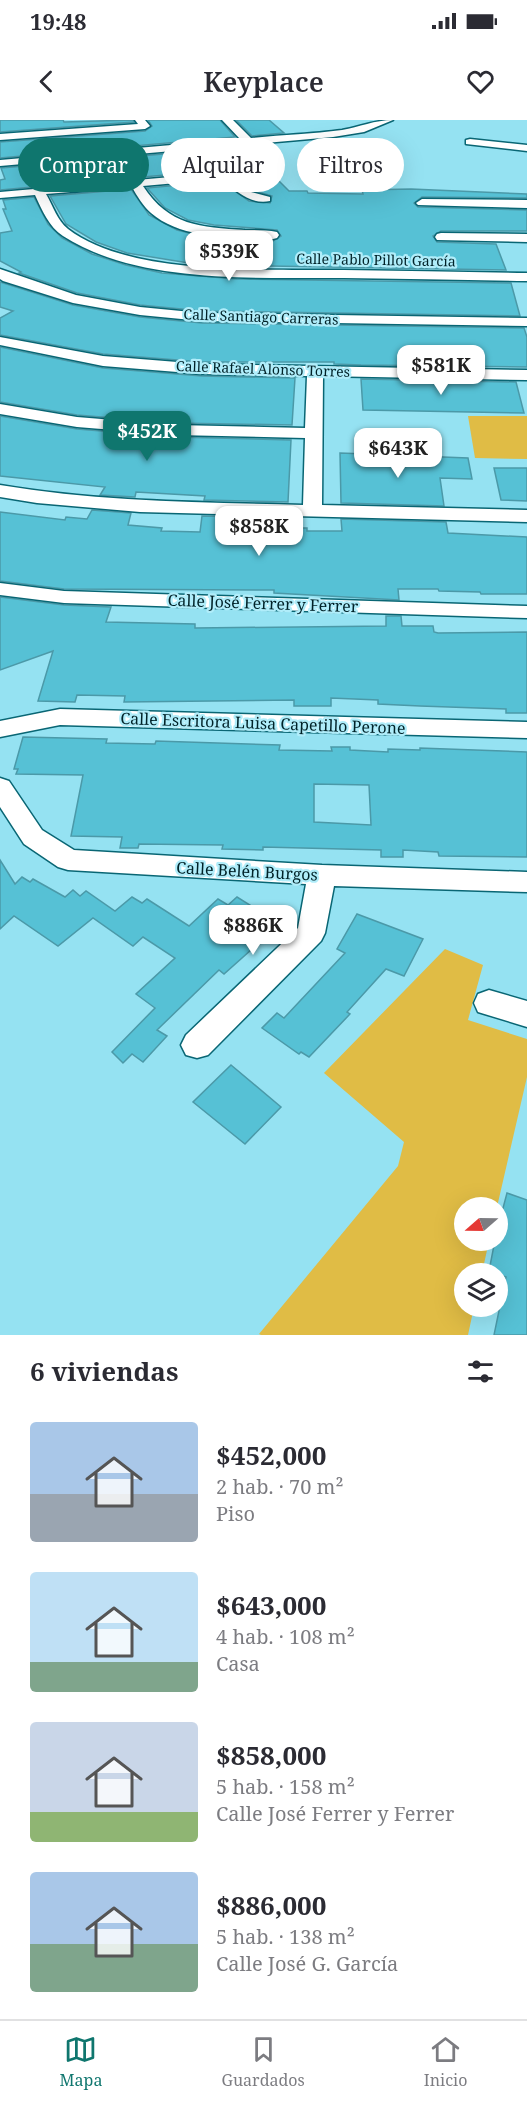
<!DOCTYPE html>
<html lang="es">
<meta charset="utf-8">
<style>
:root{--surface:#fff;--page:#f7f7f7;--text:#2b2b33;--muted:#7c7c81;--line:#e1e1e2;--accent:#0f766e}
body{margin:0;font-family:"Noto Serif",serif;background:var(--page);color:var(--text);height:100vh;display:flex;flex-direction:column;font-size:22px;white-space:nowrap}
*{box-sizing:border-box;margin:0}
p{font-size:20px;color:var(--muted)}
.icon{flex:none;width:33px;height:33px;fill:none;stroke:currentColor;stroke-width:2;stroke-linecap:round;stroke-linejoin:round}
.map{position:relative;height:1215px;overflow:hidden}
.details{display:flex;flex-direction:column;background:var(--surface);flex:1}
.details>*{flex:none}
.banner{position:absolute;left:18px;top:18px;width:492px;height:54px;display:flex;gap:12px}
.needle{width:39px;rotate:250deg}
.tools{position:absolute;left:454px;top:1077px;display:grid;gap:12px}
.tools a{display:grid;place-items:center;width:54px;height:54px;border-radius:50%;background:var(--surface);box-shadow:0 6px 24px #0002;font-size:30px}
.price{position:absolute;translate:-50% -51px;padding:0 14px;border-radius:12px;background:#fff;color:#222;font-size:20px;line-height:39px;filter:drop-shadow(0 2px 3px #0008)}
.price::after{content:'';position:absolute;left:50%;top:36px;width:18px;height:14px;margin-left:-9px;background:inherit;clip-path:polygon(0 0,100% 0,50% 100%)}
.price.active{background:var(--accent);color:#fff}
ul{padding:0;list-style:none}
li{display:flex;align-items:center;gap:18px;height:150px;padding:0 30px}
li span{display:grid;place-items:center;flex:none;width:168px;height:120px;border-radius:6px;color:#555}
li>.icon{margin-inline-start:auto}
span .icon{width:72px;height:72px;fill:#fffc;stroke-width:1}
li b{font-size:26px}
h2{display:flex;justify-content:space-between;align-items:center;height:72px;padding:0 30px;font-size:26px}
.tag{padding:0 21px;border-radius:27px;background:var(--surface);box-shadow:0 6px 24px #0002;font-size:21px;line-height:54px}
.tag.active{background:var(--accent);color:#fff}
.status{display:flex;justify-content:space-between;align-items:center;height:42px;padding:0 30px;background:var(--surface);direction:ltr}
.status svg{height:16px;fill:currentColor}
header{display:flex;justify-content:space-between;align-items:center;height:78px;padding:0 30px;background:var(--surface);font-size:27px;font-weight:600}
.tabs{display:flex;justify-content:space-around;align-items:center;height:84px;border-top:2px solid var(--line);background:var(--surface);font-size:16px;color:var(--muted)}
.tabs a{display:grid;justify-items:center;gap:3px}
.tabs .active{color:var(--accent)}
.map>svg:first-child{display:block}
.green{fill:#e0bc45}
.building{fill:#56c1d5;stroke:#4b99a8;stroke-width:1.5;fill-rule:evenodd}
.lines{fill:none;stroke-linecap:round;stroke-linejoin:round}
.street-casing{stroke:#096674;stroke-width:3}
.street{fill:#fff;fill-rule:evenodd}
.labels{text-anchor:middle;stroke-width:4.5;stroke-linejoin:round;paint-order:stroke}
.far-street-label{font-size:14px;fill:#002228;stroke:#b0edfa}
.street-label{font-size:16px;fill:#002228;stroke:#b0edfa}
</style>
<div class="status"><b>19:48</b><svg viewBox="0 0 49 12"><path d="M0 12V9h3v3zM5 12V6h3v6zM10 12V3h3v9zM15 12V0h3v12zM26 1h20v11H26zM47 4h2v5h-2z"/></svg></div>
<header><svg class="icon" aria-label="back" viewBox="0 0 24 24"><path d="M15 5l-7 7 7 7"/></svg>Keyplace<svg class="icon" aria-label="heart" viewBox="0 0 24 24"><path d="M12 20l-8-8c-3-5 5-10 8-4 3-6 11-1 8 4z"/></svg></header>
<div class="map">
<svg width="527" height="1215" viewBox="0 0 527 1215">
<rect width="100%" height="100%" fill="#95e2f2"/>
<!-- green -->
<g class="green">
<path d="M468,296H527V339L475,338Z"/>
<path d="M445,829L483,845L468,900L527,919V957L497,1087L465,1088V1120L489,1121L482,1153L465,1154V1186L474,1187L468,1215H261L259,1214L398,1046L404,1022L324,953Z"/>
</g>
<!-- building -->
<g class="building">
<path d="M0,0H63L64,2L133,0L134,2L0,12Z"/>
<path d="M148,0H220L235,17L0,38V22L145,11L152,6Z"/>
<path d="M236,0H269L284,13L252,16Z"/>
<path d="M256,26L262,32L252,33L265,46L0,70V60L5,59L1,48Z"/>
<path d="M274,56L289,71H307L308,73L363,74L362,70L411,69L527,74V78L422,77L414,83L418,87L527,90V111H441L433,116L437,122L496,124L506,150L201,145L127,133L96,122L66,104L50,76L131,69L149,95L177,110L209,118L273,121L281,116L277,110L214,105L188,100L165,88L147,68L221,61L249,81L270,83L272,76L252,70L239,60Z"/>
<path d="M34,77L48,104L62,118L92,134L126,145L162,153L237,159L511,163L520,196L202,191L140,185L77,173L19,153L21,152L0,141V113L12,111L3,89H6L3,80Z"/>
<path d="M0,162L73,185L140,197L202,203L524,208L527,217V247L361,245L334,244V242H202L103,234L0,215V198L13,191L0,187Z"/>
<path d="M0,227L103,248L202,256L295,258L292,305L175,303L77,295L0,282Z"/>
<path d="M361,259L516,262L524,293L363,290Z"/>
<path d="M0,296L77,309L175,317L291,320L288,382L204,380L205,376L136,372L135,377L100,375L105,367L0,356Z"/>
<path d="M340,333L468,338L472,359L440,358L444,386L341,383Z"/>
<path d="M494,348H527V381L501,380Z"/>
<path d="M92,390L131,393L128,405L162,408L161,411L200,412L202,396L288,398V408H307V411H342L341,399L446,402L448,413L527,417V474H481L480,472L439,471L438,469H398L399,480L274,473V470L64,469L0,461V392L65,400L66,397L87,399Z"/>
<path d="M0,477L64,485L111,487L106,502L195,504V508L386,506V496H401L402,506H433L434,512L438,513L527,512V593H506V589L420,586L378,584V580L331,578V586H294V580L124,582L125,576L77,575L75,582L38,581L53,531L0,550Z"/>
<path d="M23,617L107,619L106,623L155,624L156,621L280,625L279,630L332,631L331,627H350V630L388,632V629L420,630V628L527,632V737L439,736L438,732L403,730V737H381V730L263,727V730L222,729L223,725L139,724L138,728H120L122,717L71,716L83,655L16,654L18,649H14ZM314,664L369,665L371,705L314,702Z"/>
<path d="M0,740L15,764L22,757L30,762L33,759L65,777L73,770L80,776L86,771L115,791L132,777L142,783L147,779L189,806L218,779L228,785L237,777L280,804L224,854L219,850L157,910L167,916L143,942L132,934L123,943L112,932L155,888L136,874L175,838L143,817L133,826L93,798L58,826L14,796L0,809Z"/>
<path d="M357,794L423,819L404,856L386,849L347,892L350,894L309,937L301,932L299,934L262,908L277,893L284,898L345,833L337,829Z"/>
<path d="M231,945L281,987L245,1024L193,982Z"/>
<path d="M507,1073L527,1080V1215H494L506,1157L489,1151L495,1120H498V1107Z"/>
</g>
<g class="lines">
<defs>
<g id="street">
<path d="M135,0H145L150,6L145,9L0,20V14L138,4Z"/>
<path d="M222,0H233L251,18C281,15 312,14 342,10C359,7 375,0 393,0L364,12L333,17L0,46V40L240,19Z"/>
<path d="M470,19L527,25V31L466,24V20Z"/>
<path d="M272,48L276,49V53L234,58L251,72L270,77V81C250,85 236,71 222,59L143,66C169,106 200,107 245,110C255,110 267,110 277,112L279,115L277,118L273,119C234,117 182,120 151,93C143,86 137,76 132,67L46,74C53,86 57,100 68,109C130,157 269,149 344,150C405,151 466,152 527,153V161C466,160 405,159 344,158C257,157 139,165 63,116C49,107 42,90 35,75L0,78V72Z"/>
<path d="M422,79L527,80V88L418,85L416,83Z"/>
<path d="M441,113L527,114V122L437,120L435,117L437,114Z"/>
<path d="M0,149L76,175L140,187L202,193L527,198V206L202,201L140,195L73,183L3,161L0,159Z"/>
<path d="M0,217L103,236L202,244L527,250V260L323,256L322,385L527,390V402L140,392L37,383L0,377V365C100,382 202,382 303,385L305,318L175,315L77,307L0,294V284L77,297L175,305L305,308L307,256L202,254L103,246L0,225Z"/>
<path d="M0,463L64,471L527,486V498L64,483L0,475Z"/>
<path d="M60,589L527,602V618L60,605L0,617V601Z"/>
<path d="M0,658L9,661L42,710L74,730L322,745L527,752V772L334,766L325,813L321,821L208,935L197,938L186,935L181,925L186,915L298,808L306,764L68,750L58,747L24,724L0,687Z"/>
<path d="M489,870L527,881V907L478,892L474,883L478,874Z"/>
</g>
</defs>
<!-- street casing -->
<use href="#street" class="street-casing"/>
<!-- street -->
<use href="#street" class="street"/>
</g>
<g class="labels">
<!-- far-street labels -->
<g class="far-street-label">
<text transform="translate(376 140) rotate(1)" y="5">Calle Pablo Pillot García</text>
<text transform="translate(261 197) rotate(2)" y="5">Calle Santiago Carreras</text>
<text transform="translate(263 249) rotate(2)" y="5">Calle Rafael Alonso Torres</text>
</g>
<!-- street labels -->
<g class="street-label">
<text transform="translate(263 483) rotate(2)" y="6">Calle José Ferrer y Ferrer</text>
<text transform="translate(263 603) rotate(2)" y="6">Calle Escritora Luisa Capetillo Perone</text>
<text transform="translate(247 751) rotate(3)" y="6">Calle Belén Burgos</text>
</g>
</g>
</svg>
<div class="tools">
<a><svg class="needle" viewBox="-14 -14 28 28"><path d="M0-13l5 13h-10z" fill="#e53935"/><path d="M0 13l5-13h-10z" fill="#7c7c81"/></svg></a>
<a><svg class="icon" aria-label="layers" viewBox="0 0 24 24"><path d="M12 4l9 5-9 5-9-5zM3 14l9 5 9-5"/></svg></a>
</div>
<b class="price" style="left:229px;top:162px">$539K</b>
<b class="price" style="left:441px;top:276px">$581K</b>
<b class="price active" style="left:147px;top:342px">$452K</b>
<b class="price" style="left:398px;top:359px">$643K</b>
<b class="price" style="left:259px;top:437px">$858K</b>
<b class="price" style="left:253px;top:836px">$886K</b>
<div class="banner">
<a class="tag active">Comprar</a>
<a class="tag">Alquilar</a>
<a class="tag">Filtros</a>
</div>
</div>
<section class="details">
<h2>6 viviendas<svg class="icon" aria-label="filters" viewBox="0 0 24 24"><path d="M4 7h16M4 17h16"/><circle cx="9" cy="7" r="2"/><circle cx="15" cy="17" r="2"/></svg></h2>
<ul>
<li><span style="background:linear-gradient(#a9c7e8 60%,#9aa5b1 0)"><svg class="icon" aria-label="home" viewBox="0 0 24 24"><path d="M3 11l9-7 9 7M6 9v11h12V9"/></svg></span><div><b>$452,000</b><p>2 hab. · 70 m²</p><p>Piso</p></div></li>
<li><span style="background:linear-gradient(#bfe0f5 75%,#7fa58c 0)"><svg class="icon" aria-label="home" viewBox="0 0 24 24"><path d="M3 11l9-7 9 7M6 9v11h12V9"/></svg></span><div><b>$643,000</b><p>4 hab. · 108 m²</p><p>Casa</p></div></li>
<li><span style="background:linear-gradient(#c9d6e8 75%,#8fb573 0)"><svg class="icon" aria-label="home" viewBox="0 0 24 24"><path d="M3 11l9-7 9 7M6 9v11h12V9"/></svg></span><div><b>$858,000</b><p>5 hab. · 158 m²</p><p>Calle José Ferrer y Ferrer</p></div></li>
<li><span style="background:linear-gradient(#a9c7e8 60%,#7fa58c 0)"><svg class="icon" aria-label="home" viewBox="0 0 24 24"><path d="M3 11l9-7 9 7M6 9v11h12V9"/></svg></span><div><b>$886,000</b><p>5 hab. · 138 m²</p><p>Calle José G. García</p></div></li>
</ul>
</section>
<nav class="tabs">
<a class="active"><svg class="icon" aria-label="map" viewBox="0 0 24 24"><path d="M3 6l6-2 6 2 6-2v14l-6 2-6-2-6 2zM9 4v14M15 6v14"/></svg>Mapa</a>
<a><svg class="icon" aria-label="saved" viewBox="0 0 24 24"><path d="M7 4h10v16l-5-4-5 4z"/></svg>Guardados</a>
<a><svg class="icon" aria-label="home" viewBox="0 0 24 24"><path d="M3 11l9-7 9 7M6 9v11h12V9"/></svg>Inicio</a>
</nav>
